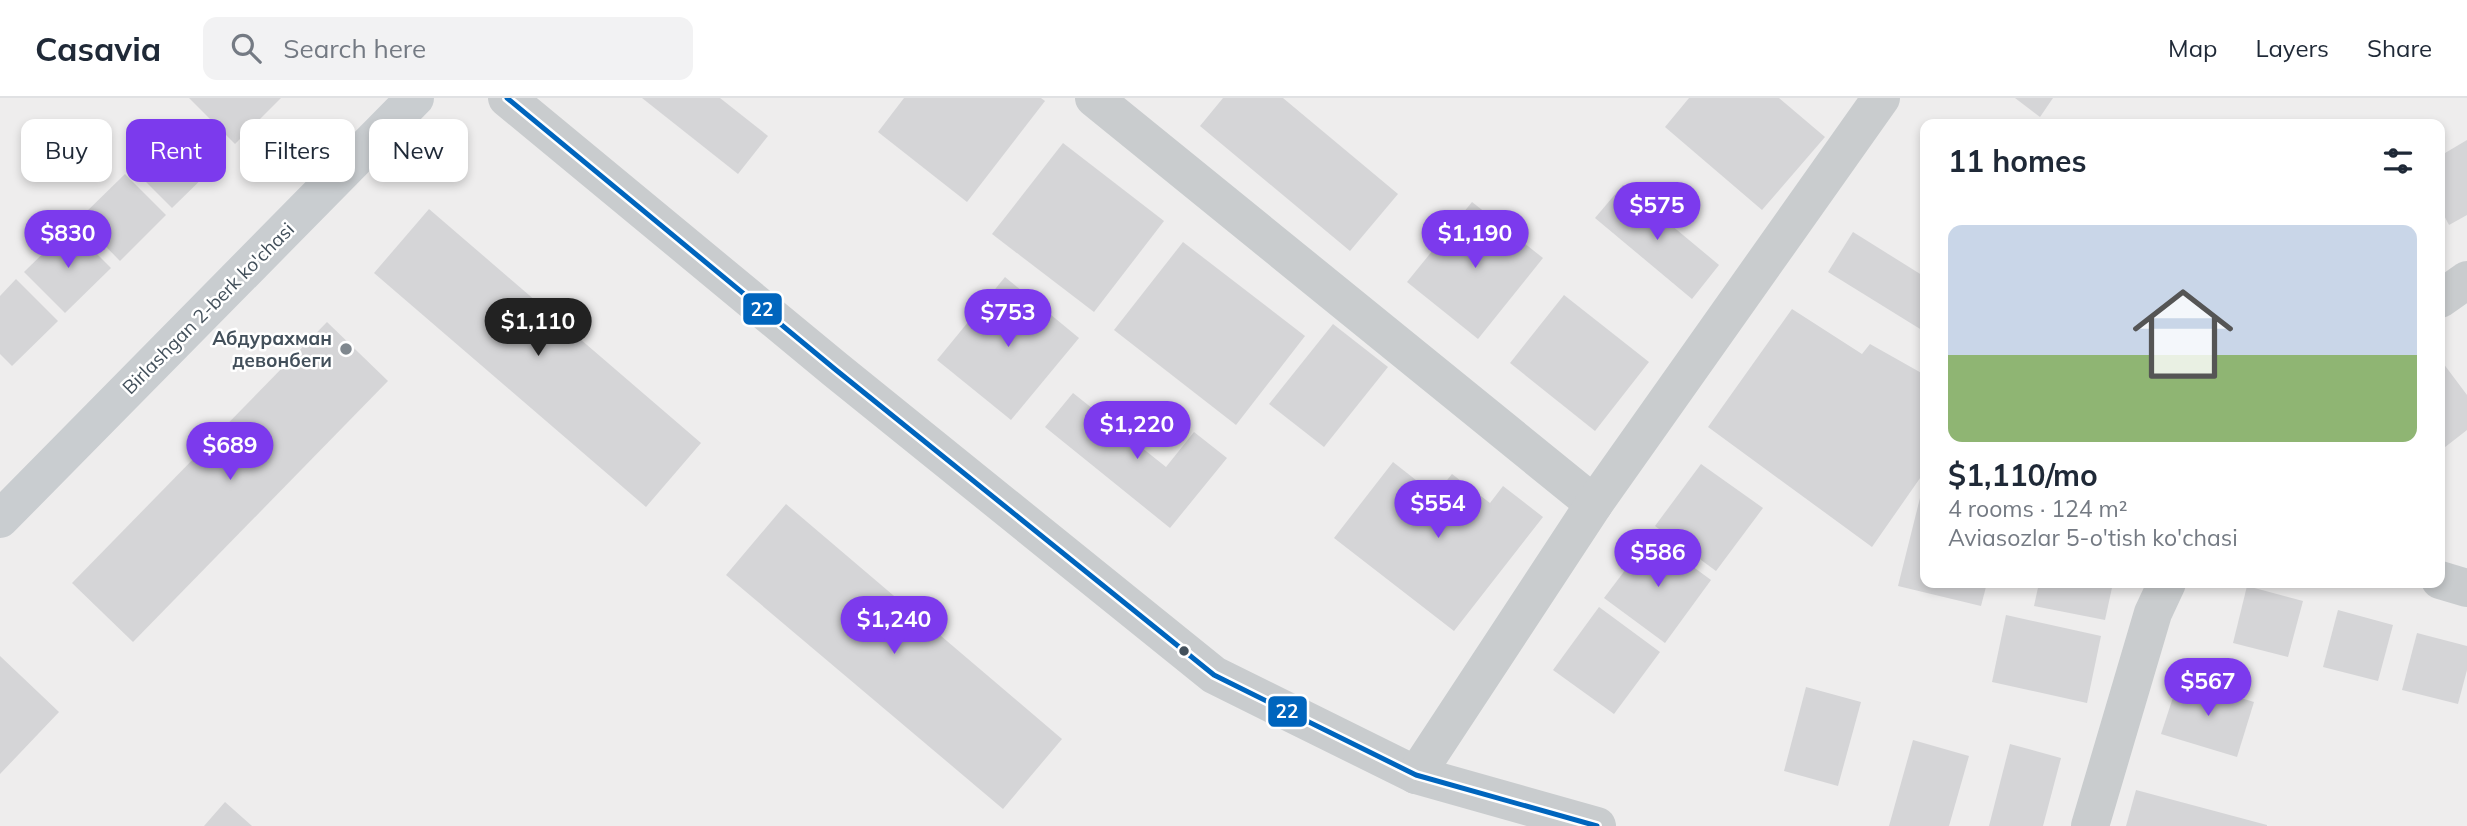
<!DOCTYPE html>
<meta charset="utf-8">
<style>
:root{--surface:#fff;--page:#f2f2f3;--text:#1f2937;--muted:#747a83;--line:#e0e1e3;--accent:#7c3aed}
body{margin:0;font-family:Mulish,sans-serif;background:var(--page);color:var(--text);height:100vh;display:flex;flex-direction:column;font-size:26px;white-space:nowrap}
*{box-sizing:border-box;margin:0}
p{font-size:23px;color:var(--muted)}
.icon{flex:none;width:38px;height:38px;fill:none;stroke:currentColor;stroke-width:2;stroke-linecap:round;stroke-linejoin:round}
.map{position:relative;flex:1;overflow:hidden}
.sheet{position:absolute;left:1920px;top:21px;width:525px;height:469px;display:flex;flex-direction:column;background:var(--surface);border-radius:14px;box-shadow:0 4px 10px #0003}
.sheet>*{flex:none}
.guide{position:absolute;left:21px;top:21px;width:665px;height:63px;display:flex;gap:14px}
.price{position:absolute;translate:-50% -60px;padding:0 16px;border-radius:24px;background:var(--accent);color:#fff;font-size:23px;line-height:46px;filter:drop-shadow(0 2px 4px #0008)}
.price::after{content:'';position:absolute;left:50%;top:42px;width:21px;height:16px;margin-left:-10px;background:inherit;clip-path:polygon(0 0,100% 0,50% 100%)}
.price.current{background:#222;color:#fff}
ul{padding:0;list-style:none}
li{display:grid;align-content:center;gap:14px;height:371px;padding:0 28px}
li span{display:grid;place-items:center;height:217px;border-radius:14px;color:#555}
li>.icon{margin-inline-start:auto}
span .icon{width:126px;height:126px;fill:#fffc;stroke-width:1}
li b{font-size:30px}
h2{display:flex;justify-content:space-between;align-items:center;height:84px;padding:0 28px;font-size:30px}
.pill{padding:0 24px;border-radius:14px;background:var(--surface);box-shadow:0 4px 10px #0003;font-size:24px;line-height:63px}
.pill.current{background:var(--accent);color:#fff}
header{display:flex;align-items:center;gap:42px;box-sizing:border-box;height:98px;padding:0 35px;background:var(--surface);border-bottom:2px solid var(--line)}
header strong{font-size:33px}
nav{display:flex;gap:38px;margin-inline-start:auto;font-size:24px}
.search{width:490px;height:63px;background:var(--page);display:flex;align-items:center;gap:18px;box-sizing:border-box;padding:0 24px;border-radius:14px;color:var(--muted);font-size:26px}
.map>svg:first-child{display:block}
.building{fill:#d5d5d7}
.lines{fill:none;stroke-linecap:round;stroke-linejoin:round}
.street{stroke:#c9ccce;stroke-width:38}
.secondary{stroke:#c9cdd0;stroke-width:38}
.bus-1-casing{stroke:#fff;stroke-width:10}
.bus-1{stroke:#0065bd;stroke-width:5}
.poi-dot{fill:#7f878e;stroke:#fff;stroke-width:2.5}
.bus-dot{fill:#43505b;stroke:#fff;stroke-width:2.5}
.labels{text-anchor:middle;stroke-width:5;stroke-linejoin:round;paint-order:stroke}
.street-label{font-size:19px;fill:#43505b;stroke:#fff}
.poi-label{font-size:19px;font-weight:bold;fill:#43505b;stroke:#fff;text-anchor:end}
.line-badge{stroke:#fff;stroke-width:2.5}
.badge-label{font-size:19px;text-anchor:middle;font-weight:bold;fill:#fff}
</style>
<header>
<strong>Casavia</strong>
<div class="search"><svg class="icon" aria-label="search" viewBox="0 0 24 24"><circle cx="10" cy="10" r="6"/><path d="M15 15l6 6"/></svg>Search here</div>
<nav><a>Map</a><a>Layers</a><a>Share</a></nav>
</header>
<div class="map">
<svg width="2467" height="728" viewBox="0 0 2467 728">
<rect width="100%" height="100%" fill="#eeeded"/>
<!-- building -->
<g class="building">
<path d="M189,0H281L235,46Z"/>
<path d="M642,0H720L768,38L738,76Z"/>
<path d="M904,0H1041L1045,3L967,104L878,34Z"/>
<path d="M1223,0H1283L1398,96L1350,153L1200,28Z"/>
<path d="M1689,0H1779L1825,39L1762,112L1665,29Z"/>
<path d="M2015,0H2053L2040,19Z"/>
<path d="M177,24L218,65L172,110L132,70Z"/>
<path d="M2467,42V117L2449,127L2440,110V58Z"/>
<path d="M1063,45L1164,123L1094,214L992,136Z"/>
<path d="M125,76L166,117L120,163L79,121Z"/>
<path d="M1623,87L1719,167L1692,201L1595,120Z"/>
<path d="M1472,104L1543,160L1478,241L1407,184Z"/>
<path d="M429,111L701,345L646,409L374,175Z"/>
<path d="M70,129L111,170L65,215L24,174Z"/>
<path d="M1853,134L1925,179V234L1828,174Z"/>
<path d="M1183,144L1305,238L1236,327L1114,232Z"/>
<path d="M1005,179L1079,240L1011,322L937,262Z"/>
<path d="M16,181L58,223L12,268L0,256V198Z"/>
<path d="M1564,197L1649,264L1595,333L1510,265Z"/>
<path d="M1792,211L1862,256L1870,246L1925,277L1923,301L1925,302V373L1872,449L1708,329Z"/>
<path d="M327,224L388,283L133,544L72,485Z"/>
<path d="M1333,226L1388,269L1324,349L1269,306Z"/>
<path d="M2440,261L2467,297V332L2440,353Z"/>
<path d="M1073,295L1166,369L1194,334L1227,360L1170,430L1045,329Z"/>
<path d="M1393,364L1435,397L1452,376L1490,405L1503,388L1543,419L1454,533L1334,440Z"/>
<path d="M1701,366L1763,410L1716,473L1655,428Z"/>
<path d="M1924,384L1925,485H1987L1981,508L1898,488Z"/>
<path d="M786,406L1062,641L1003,711L726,477Z"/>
<path d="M1651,438L1711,482L1665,545L1604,500Z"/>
<path d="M2039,485H2113L2105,522L2034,508Z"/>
<path d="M2247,488L2303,503L2288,559L2233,545Z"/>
<path d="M1599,509L1660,554L1614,616L1553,572Z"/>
<path d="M2338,512L2393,527L2378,583L2323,569Z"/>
<path d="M2006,517L2101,538L2087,605L1992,584Z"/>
<path d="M2417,535L2467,548V572L2458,606L2402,592Z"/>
<path d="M0,558L59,614L0,676Z"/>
<path d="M2179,581L2254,604L2237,659L2161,636Z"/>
<path d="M1806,589L1861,604L1838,688L1784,673Z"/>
<path d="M1913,642L1969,658L1949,728H1889Z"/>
<path d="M2010,646L2061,660L2043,728H1989Z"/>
<path d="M2136,692L2267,727V728H2126Z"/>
<path d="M225,704L252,728H204Z"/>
</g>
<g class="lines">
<!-- street -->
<g class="street">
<path d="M507,0L836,272L1214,577L1416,677L1597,728"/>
<path d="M1094,0L1594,406"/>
<path d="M2440,201L2467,182"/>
<path d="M2440,482L2467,490"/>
<path d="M1416,677L1594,406L1881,0"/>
<path d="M2090,728L2153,515L2167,485"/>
</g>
<!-- secondary -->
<path class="secondary" d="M0,421L415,0"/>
<defs>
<path id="bus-1" d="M507,0L836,272L1214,577L1416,677L1597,728"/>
</defs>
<!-- bus-1 casing -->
<use href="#bus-1" class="bus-1-casing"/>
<!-- bus-1 -->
<use href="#bus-1" class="bus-1"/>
</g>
<!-- markers -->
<circle class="poi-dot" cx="346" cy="251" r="7"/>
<circle class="bus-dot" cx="1184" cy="553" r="6"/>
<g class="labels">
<!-- street labels -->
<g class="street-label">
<text transform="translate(208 210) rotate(-45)" y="7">Birlashgan 2-berk ko'chasi</text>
</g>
<!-- poi labels -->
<g class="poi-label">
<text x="332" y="247">Абдурахман<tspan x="332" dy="22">девонбеги</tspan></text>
</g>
</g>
<g class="line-badge">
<rect x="742" y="194" width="41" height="34" rx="7" fill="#0065bd"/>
<rect x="1267" y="597" width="41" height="33" rx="7" fill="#0065bd"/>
</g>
<g class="badge-label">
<text x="762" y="218">22</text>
<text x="1287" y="620">22</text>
</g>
</svg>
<b class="price" style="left:1657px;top:144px">$575</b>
<b class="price" style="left:68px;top:172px">$830</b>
<b class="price" style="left:1475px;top:172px">$1,190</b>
<b class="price" style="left:1008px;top:251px">$753</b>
<b class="price current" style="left:538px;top:260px">$1,110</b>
<b class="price" style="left:1137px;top:363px">$1,220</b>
<b class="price" style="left:230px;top:384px">$689</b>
<b class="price" style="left:1438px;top:442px">$554</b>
<b class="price" style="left:1658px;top:491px">$586</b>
<b class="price" style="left:894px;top:558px">$1,240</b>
<b class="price" style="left:2208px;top:620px">$567</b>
<div class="guide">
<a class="pill">Buy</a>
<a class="pill current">Rent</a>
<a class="pill">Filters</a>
<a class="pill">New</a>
</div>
<section class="sheet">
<h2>11 homes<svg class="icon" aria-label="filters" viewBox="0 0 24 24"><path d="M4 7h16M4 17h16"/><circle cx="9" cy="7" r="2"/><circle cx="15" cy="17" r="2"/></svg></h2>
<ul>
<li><span style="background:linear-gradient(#c9d6e8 60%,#8fb573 0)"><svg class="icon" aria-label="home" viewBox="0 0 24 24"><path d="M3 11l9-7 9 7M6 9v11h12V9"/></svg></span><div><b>$1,110/mo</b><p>4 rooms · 124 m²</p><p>Aviasozlar 5-o'tish ko'chasi</p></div></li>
</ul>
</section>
</div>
